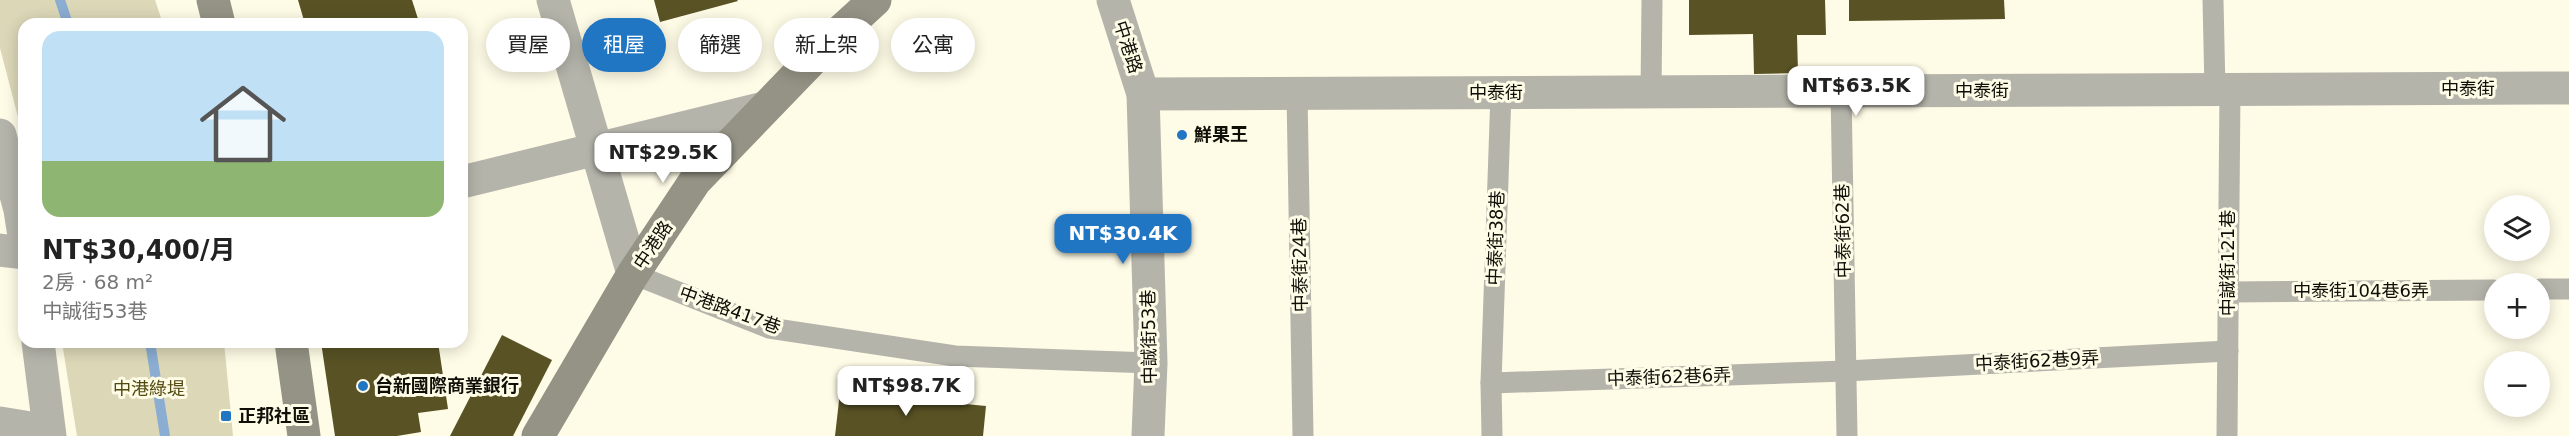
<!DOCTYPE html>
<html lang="zh-TW">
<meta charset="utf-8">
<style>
:root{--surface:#fff;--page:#f6f6f6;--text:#222;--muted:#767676;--line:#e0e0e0;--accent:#2176c4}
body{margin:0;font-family:"DejaVu Sans","Noto Sans TC",sans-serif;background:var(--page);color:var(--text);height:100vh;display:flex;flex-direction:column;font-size:22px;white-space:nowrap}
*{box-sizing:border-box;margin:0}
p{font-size:20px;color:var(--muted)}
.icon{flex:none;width:33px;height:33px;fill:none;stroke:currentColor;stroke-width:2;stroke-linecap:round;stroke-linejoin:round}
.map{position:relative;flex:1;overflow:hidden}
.details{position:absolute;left:18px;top:18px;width:450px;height:330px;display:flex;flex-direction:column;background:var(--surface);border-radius:18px;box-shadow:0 3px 15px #0003}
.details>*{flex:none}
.hud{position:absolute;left:486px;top:18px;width:570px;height:54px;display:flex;gap:12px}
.tools{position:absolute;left:2484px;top:195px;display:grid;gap:12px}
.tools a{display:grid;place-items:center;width:66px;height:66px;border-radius:50%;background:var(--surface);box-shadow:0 3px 15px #0003;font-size:30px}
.price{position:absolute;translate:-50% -51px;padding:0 14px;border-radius:12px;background:#fff;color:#222;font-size:20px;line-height:39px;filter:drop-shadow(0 2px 3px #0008)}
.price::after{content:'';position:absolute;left:50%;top:36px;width:18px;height:14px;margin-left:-9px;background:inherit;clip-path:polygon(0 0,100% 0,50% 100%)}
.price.active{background:var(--accent);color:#fff}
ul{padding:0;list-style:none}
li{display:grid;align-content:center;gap:12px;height:318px;padding:0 24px}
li+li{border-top:2px solid var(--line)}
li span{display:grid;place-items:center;height:186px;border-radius:18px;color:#555}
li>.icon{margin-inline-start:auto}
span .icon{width:108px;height:108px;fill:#fffc;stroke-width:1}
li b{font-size:26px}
.tag{padding:0 21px;border-radius:27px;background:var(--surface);box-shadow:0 3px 15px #0003;font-size:21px;line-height:54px}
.tag.active{background:var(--accent);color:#fff}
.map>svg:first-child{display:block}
.green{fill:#dbd7b7}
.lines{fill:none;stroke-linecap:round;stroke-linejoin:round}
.stream{stroke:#8badd2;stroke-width:10}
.building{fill:#585224}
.lane{stroke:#b5b4ab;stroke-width:21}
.street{stroke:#b5b4ab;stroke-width:33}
.secondary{stroke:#949385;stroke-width:33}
.poi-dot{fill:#2176c4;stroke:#fefbe6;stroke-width:2}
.labels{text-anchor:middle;stroke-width:6;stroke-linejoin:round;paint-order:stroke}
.street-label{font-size:18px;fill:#0f0e07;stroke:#fefbe6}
.poi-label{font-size:18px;font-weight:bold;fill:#0f0e07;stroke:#fefbe6;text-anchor:start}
.park-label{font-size:18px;fill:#524a0f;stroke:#fefbe6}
</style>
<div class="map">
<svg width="2569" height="436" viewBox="0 0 2569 436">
<rect width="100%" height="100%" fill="#fefbe6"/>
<!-- green -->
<g class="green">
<path d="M0,0H155L163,24H24V140L0,48Z"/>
<path d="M62,342H224L233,436H77Z"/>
</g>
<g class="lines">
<!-- stream -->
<g class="stream">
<path d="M60,0L68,24"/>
<path d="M150,342L165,436"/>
</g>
</g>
<!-- building -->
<g class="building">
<path d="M298,0H412L419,22L305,24Z"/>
<path d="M654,0H737L738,1L660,22Z"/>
<path d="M1689,0H1825L1826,35H1797L1798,73L1754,74L1753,34L1689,35Z"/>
<path d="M1849,0H2004L2005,19L1849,21Z"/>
<path d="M502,335L552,360L513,436H450Z"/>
<path d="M321,342H438L448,409L418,413L421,432L397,436H335Z"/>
<path d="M840,392L986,406L983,436H835Z"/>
</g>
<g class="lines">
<!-- lane -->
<g class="lane">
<path d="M2213,0L2215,90"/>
<path d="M1841,91L1847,436"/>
<path d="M1651,92L1652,0"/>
<path d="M1297,94L1303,436"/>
<path d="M633,274L769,328L955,356L1151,363"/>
<path d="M2540,289H2569"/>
<path d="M2228,292L2494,290"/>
<path d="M1491,383L1846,371L2228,351"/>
<path d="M1492,436L1491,383L1501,93"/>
<path d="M2227,436L2230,89"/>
</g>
<!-- street -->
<g class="street">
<path d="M553,0L633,274"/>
<path d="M1113,0L1143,94L1151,363L1148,436"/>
<path d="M1143,94L2569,88"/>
<path d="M0,135L20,210L24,236"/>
<path d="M462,182L764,108"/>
<path d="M0,250L24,253"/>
<path d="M38,342L50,436"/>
<path d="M0,423L49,431"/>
</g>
<!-- secondary -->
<g class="secondary">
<path d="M213,0L219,24"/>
<path d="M291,342L304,436"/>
<path d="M538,436L633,274L695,181L830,41L875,0"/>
</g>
</g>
<!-- markers -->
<g class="poi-dot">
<circle cx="1182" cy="135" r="6"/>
<circle cx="363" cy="386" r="6"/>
<rect x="220" y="410" width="12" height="12" rx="3"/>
</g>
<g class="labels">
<!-- street labels -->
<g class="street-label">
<text transform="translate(1128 47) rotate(72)" y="6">中港路</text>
<text x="2468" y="95">中泰街</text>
<text x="1982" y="97">中泰街</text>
<text x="1496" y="99">中泰街</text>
<text transform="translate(1843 231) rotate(-91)" y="6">中泰街62巷</text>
<text transform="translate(1496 238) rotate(-88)" y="6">中泰街38巷</text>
<text transform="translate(653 245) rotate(-56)" y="6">中港路</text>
<text transform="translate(2228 263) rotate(-90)" y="6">中誠街121巷</text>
<text transform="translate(1300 265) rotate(-91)" y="6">中泰街24巷</text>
<text x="2361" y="297">中泰街104巷6弄</text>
<text transform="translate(730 310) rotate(20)" y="6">中港路417巷</text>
<text transform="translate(1149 337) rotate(-91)" y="6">中誠街53巷</text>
<text transform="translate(2037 361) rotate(-3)" y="6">中泰街62巷9弄</text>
<text transform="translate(1669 377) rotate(-2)" y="6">中泰街62巷6弄</text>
</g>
<!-- poi labels -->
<g class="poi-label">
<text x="1194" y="141">鮮果王</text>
<text x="375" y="392">台新國際商業銀行</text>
<text x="238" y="422">正邦社區</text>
</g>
<!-- park labels -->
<g class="park-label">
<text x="149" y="395">中港綠堤</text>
</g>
</g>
</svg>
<div class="tools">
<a><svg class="icon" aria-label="layers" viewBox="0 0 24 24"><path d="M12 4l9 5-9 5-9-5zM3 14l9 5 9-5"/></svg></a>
<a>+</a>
<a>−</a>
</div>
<b class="price" style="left:1856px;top:117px">NT$63.5K</b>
<b class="price" style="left:663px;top:184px">NT$29.5K</b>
<b class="price active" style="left:1123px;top:265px">NT$30.4K</b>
<b class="price" style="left:906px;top:417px">NT$98.7K</b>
<div class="hud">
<a class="tag">買屋</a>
<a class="tag active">租屋</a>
<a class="tag">篩選</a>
<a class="tag">新上架</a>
<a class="tag">公寓</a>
</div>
<section class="details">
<ul>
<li><span style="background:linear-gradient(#bfe0f5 70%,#8fb573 0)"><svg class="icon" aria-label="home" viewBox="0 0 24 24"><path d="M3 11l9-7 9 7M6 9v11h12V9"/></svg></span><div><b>NT$30,400/月</b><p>2房 · 68 m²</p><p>中誠街53巷</p></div></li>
</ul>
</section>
</div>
